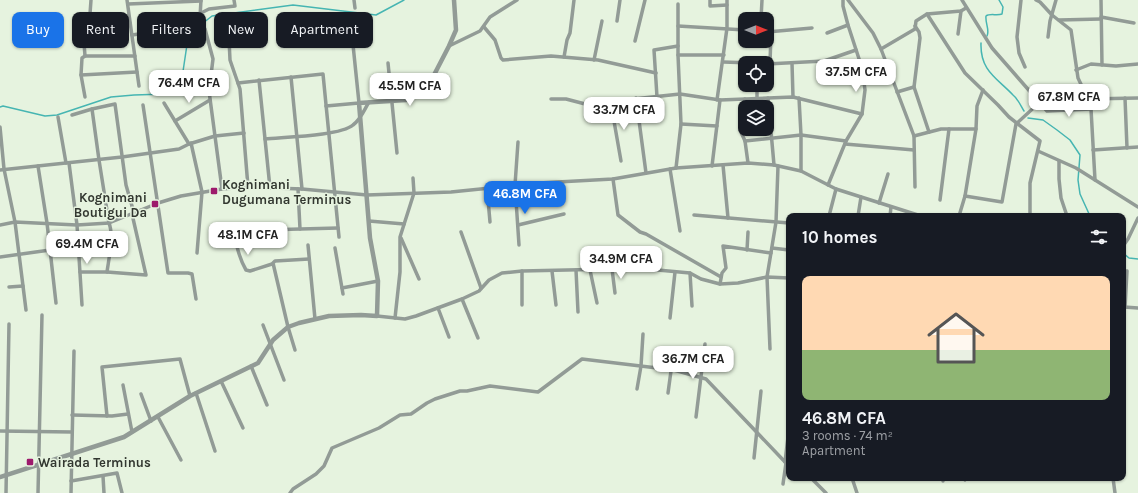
<!DOCTYPE html>
<meta charset="utf-8">
<style>
:root{--surface:#171b24;--page:#20242c;--text:#f1f3f6;--muted:#9ea1a6;--line:#363941;--accent:#1a73e8}
body{margin:0;font-family:Karla,sans-serif;background:var(--page);color:var(--text);height:100vh;display:flex;flex-direction:column;font-size:15px;white-space:nowrap}
*{box-sizing:border-box;margin:0}
p{font-size:13px;color:var(--muted)}
.icon{flex:none;width:22px;height:22px;fill:none;stroke:currentColor;stroke-width:2;stroke-linecap:round;stroke-linejoin:round}
.map{position:relative;flex:1;overflow:hidden}
.panel{position:absolute;left:786px;top:213px;width:340px;height:268px;display:flex;flex-direction:column;background:var(--surface);border-radius:8px;box-shadow:0 1px 3px #0004}
.panel>*{flex:none}
.hud{position:absolute;left:12px;top:12px;width:380px;height:36px;display:flex;gap:8px}
.needle{width:26px;rotate:90deg}
.tools{position:absolute;left:738px;top:12px;display:grid;gap:8px}
.tools a{display:grid;place-items:center;width:36px;height:36px;border-radius:8px;background:var(--surface);box-shadow:0 1px 3px #0004;font-size:20px}
.price{position:absolute;translate:-50% -34px;padding:0 9px;border-radius:8px;background:#fff;color:#222;font-size:13px;line-height:26px;filter:drop-shadow(0 1px 2px #0008)}
.price::after{content:'';position:absolute;left:50%;top:24px;width:12px;height:9px;margin-left:-6px;background:inherit;clip-path:polygon(0 0,100% 0,50% 100%)}
.price.active{background:var(--accent);color:#fff}
ul{padding:0;list-style:none}
li{display:grid;align-content:center;gap:8px;height:212px;padding:0 16px}
li+li{border-top:1px solid var(--line)}
li span{display:grid;place-items:center;height:124px;border-radius:8px;color:#555}
li>.icon{margin-inline-start:auto}
span .icon{width:72px;height:72px;fill:#fffc;stroke-width:1}
li b{font-size:17px}
h2{display:flex;justify-content:space-between;align-items:center;height:48px;padding:0 16px;font-size:17px}
.tag{padding:0 14px;border-radius:8px;background:var(--surface);box-shadow:0 1px 3px #0004;font-size:14px;line-height:36px}
.tag.active{background:var(--accent);color:#fff}
.map>svg:first-child{display:block}
.lines{fill:none;stroke-linecap:round;stroke-linejoin:round}
.stream{stroke:#46b5b2;stroke-width:1.5}
.minor{stroke:#929b96;stroke-width:3.5}
.tertiary{stroke:#929b96;stroke-width:4.5}
.poi-dot{fill:#9d1a6c;stroke:#e6f3df;stroke-width:1.5}
.labels{text-anchor:middle;stroke-width:3;stroke-linejoin:round;paint-order:stroke}
.poi-label{font-size:13px;font-weight:bold;fill:#323730;stroke:#e6f3df;text-anchor:start}
</style>
<div class="map">
<svg width="1138" height="493" viewBox="0 0 1138 493">
<rect width="100%" height="100%" fill="#e6f3df"/>
<g class="lines">
<!-- stream -->
<g class="stream">
<path d="M987,36C990,30 985,23 986,16C990,13 997,16 1002,14L1003,7L999,0"/>
<path d="M981,43C980,71 997,78 1013,95C1018,99 1021,106 1024,111"/>
<path d="M0,107L3,106L45,116L57,115L111,97L134,95L165,94L182,78L188,38L198,27L212,16L293,5L376,15L404,0"/>
<path d="M1028,118L1043,120L1057,130L1070,140L1080,155L1078,180L1080,194L1090,216"/>
<path d="M1123,253L1129,258L1138,259"/>
</g>
<!-- minor -->
<g class="minor">
<path d="M127,0L139,86"/>
<path d="M354,0L355,8"/>
<path d="M710,0V6L727,5"/>
<path d="M848,0L873,33L881,49L914,136L915,187"/>
<path d="M962,0L992,48L1047,111L1091,109"/>
<path d="M1021,0L1017,37L1019,53L1025,67"/>
<path d="M1036,0L1040,2L1052,15L1071,30L1078,78L1088,99L1091,109L1095,180"/>
<path d="M1101,0L1102,65"/>
<path d="M128,4L201,1"/>
<path d="M927,14L965,73L998,105L1009,117L1040,141L1030,183V216"/>
<path d="M200,17L201,0"/>
<path d="M1101,17L1134,23"/>
<path d="M228,18L230,60L240,89L248,187"/>
<path d="M761,19L762,0"/>
<path d="M1059,20L1101,19"/>
<path d="M617,21L620,0"/>
<path d="M678,26L745,30"/>
<path d="M915,26L919,32L920,38L914,87L929,132"/>
<path d="M484,27L495,40L501,58L503,60L551,56L598,60L656,73"/>
<path d="M89,28L130,23"/>
<path d="M205,29L213,59L209,91L222,189"/>
<path d="M767,32L812,28"/>
<path d="M827,33L848,25"/>
<path d="M958,34L961,11"/>
<path d="M132,35L172,29L188,24L195,16L209,9L235,6L234,0"/>
<path d="M1048,37L1050,21L1056,0"/>
<path d="M635,41L645,0"/>
<path d="M449,46L480,31L490,17L517,0"/>
<path d="M881,49L915,29L916,21L927,14L961,11L966,8"/>
<path d="M678,55H724"/>
<path d="M85,56L84,43L89,28L91,0"/>
<path d="M564,57L567,40L570,33L574,0"/>
<path d="M594,60L602,21"/>
<path d="M723,62L753,63"/>
<path d="M388,63L397,153"/>
<path d="M792,63L793,97"/>
<path d="M767,64L824,61L856,50"/>
<path d="M770,64L771,32"/>
<path d="M1076,70L1091,64L1116,66L1138,64"/>
<path d="M81,75L137,72"/>
<path d="M291,77L302,189"/>
<path d="M259,80L270,188"/>
<path d="M238,83L323,74L339,237"/>
<path d="M757,85V98"/>
<path d="M897,92L914,87"/>
<path d="M85,97L81,75L82,58L85,56H135"/>
<path d="M657,97L654,50L678,46"/>
<path d="M636,98L646,173"/>
<path d="M768,98L774,165"/>
<path d="M799,98L801,135V171"/>
<path d="M1125,98L1127,148"/>
<path d="M551,99H566L589,105L611,104L624,100L680,94L720,100L793,97L862,114"/>
<path d="M745,99L740,130L745,141L748,163"/>
<path d="M1088,99L1138,98"/>
<path d="M717,100L727,28V0"/>
<path d="M164,103L189,144"/>
<path d="M611,104L621,161"/>
<path d="M143,105L168,273H188L192,274L196,299"/>
<path d="M326,106L359,103L352,35"/>
<path d="M92,109L99,160L109,223C114,236 109,257 107,272"/>
<path d="M72,115L92,109L115,104L126,185L134,213"/>
<path d="M58,117L66,163"/>
<path d="M175,121L210,100"/>
<path d="M681,124L717,126"/>
<path d="M0,127L4,169L15,222L26,310"/>
<path d="M914,136L941,129H976"/>
<path d="M265,139C284,137 340,136 353,125C361,119 364,110 369,102"/>
<path d="M745,141L801,135L846,141"/>
<path d="M518,142L515,185L519,245"/>
<path d="M191,143L202,192L197,253"/>
<path d="M845,144L914,150"/>
<path d="M1093,150L1138,147"/>
<path d="M1038,151L1076,168L1138,207"/>
<path d="M1059,161V179L1061,198L1067,216"/>
<path d="M69,163L77,225L82,305"/>
<path d="M723,165L728,218"/>
<path d="M38,166L47,223L56,303"/>
<path d="M712,166L720,100"/>
<path d="M676,168L681,124L678,55V4"/>
<path d="M670,169L680,231"/>
<path d="M0,170L122,157L179,149L189,144L215,136L244,133"/>
<path d="M613,179L618,215L640,232L646,234L721,277"/>
<path d="M828,185L846,141L862,114L865,90L862,68L848,25L843,6V0"/>
<path d="M487,188L490,222"/>
<path d="M298,189L300,229"/>
<path d="M965,196L1002,202L1016,124L1040,102"/>
<path d="M940,200L949,129"/>
<path d="M879,203L888,174"/>
<path d="M694,215L789,223"/>
<path d="M829,216L836,189"/>
<path d="M858,216L861,197"/>
<path d="M890,216L891,207"/>
<path d="M959,216L965,196L976,129L977,106L983,90"/>
<path d="M369,221L404,224"/>
<path d="M0,225L15,222L77,225L109,223L158,203L181,196L222,189L248,187L302,189L367,195L451,192L539,183L613,179L676,168L748,163L774,165L801,171L836,189L921,216"/>
<path d="M518,225L564,214"/>
<path d="M225,231L338,228"/>
<path d="M234,231C236,245 239,258 246,270L250,271L272,264"/>
<path d="M461,232L481,288"/>
<path d="M401,238L419,279"/>
<path d="M308,245L315,319"/>
<path d="M1123,246L1128,239L1138,218"/>
<path d="M335,248L343,294"/>
<path d="M772,248L789,250"/>
<path d="M747,250L748,232"/>
<path d="M0,257L50,250"/>
<path d="M612,269L615,293"/>
<path d="M576,270L578,312"/>
<path d="M590,270L597,303"/>
<path d="M522,271V305"/>
<path d="M552,271L556,305"/>
<path d="M80,272H107L146,275L132,214"/>
<path d="M1123,272L1127,271L1125,307"/>
<path d="M690,273L692,306"/>
<path d="M720,284L722,273L726,268L723,246L771,253"/>
<path d="M9,287L23,286"/>
<path d="M342,288L378,281"/>
<path d="M462,299L478,338"/>
<path d="M1124,307L1138,308"/>
<path d="M438,308L449,337"/>
<path d="M377,316L405,319L416,316L462,299L479,291L489,280L502,273L522,271L612,269L630,266L647,269L690,273L701,279L720,284L738,283L767,277L789,278"/>
<path d="M395,318L400,272V237L414,193L413,178"/>
<path d="M670,318L675,272"/>
<path d="M263,325L284,380"/>
<path d="M770,349L767,277L776,222L778,166"/>
<path d="M295,350L288,327L273,263L275,261L309,259"/>
<path d="M251,366L267,405"/>
<path d="M221,381L243,428"/>
<path d="M123,385L132,432"/>
<path d="M637,389L641,366L643,334"/>
<path d="M196,393L215,451"/>
<path d="M668,393L674,349"/>
<path d="M141,394L151,421"/>
<path d="M72,415L112,416L128,414"/>
<path d="M107,416L102,367L180,359L190,396"/>
<path d="M158,417L181,460"/>
<path d="M696,417L705,344"/>
<path d="M0,431L72,432"/>
<path d="M754,458L761,391"/>
<path d="M785,462L789,429"/>
<path d="M103,476L104,493"/>
<path d="M811,478L826,493"/>
<path d="M852,478L857,493"/>
<path d="M943,478V481"/>
<path d="M964,478L965,480"/>
<path d="M1113,478L1115,493"/>
<path d="M71,481L117,473L122,493"/>
<path d="M783,484L786,463"/>
<path d="M6,493L9,324"/>
<path d="M38,493L42,315"/>
<path d="M71,493L74,351"/>
<path d="M290,493L293,489L316,474L324,466L332,448L379,428L400,415L411,414L427,403L435,399L460,391H467L490,386L538,392L582,359L674,370L706,379L786,463L789,465"/>
</g>
<!-- tertiary -->
<path class="tertiary" d="M0,477L124,437L190,396L258,363L273,340L288,327L299,323L329,316L361,315L377,316L378,281L370,238L359,103L406,100L414,95L426,84L434,75L449,46L456,30L454,0"/>
</g>
<!-- markers -->
<g class="poi-dot">
<rect x="210" y="187" width="8" height="8" rx="2"/>
<rect x="151" y="200" width="8" height="8" rx="2"/>
<rect x="26" y="458" width="8" height="8" rx="2"/>
</g>
<g class="labels">
<!-- poi labels -->
<g class="poi-label">
<text x="222" y="189">Kognimani<tspan x="222" dy="15">Dugumana Terminus</tspan></text>
<text x="147" y="202" text-anchor="end">Kognimani<tspan x="147" dy="15">Boutigui Da</tspan></text>
<text x="38" y="467">Wairada Terminus</text>
</g>
</g>
</svg>
<div class="tools">
<a><svg class="needle" viewBox="-14 -14 28 28"><path d="M0-13l5 13h-10z" fill="#e53935"/><path d="M0 13l5-13h-10z" fill="#9ea1a6"/></svg></a>
<a><svg class="icon" aria-label="locate" viewBox="0 0 24 24"><circle cx="12" cy="12" r="6"/><path d="M12 2v4M12 18v4M2 12h4M18 12h4"/></svg></a>
<a><svg class="icon" aria-label="layers" viewBox="0 0 24 24"><path d="M12 4l9 5-9 5-9-5zM3 14l9 5 9-5"/></svg></a>
</div>
<b class="price" style="left:856px;top:93px">37.5M CFA</b>
<b class="price" style="left:189px;top:104px">76.4M CFA</b>
<b class="price" style="left:410px;top:107px">45.5M CFA</b>
<b class="price" style="left:1069px;top:118px">67.8M CFA</b>
<b class="price" style="left:624px;top:131px">33.7M CFA</b>
<b class="price active" style="left:525px;top:215px">46.8M CFA</b>
<b class="price" style="left:248px;top:256px">48.1M CFA</b>
<b class="price" style="left:87px;top:265px">69.4M CFA</b>
<b class="price" style="left:621px;top:280px">34.9M CFA</b>
<b class="price" style="left:693px;top:380px">36.7M CFA</b>
<div class="hud">
<a class="tag active">Buy</a>
<a class="tag">Rent</a>
<a class="tag">Filters</a>
<a class="tag">New</a>
<a class="tag">Apartment</a>
</div>
<section class="panel">
<h2>10 homes<svg class="icon" aria-label="filters" viewBox="0 0 24 24"><path d="M4 7h16M4 17h16"/><circle cx="9" cy="7" r="2"/><circle cx="15" cy="17" r="2"/></svg></h2>
<ul>
<li><span style="background:linear-gradient(#ffd9b3 60%,#8fb573 0)"><svg class="icon" aria-label="home" viewBox="0 0 24 24"><path d="M3 11l9-7 9 7M6 9v11h12V9"/></svg></span><div><b>46.8M CFA</b><p>3 rooms · 74 m²</p><p>Apartment</p></div></li>
</ul>
</section>
</div>
